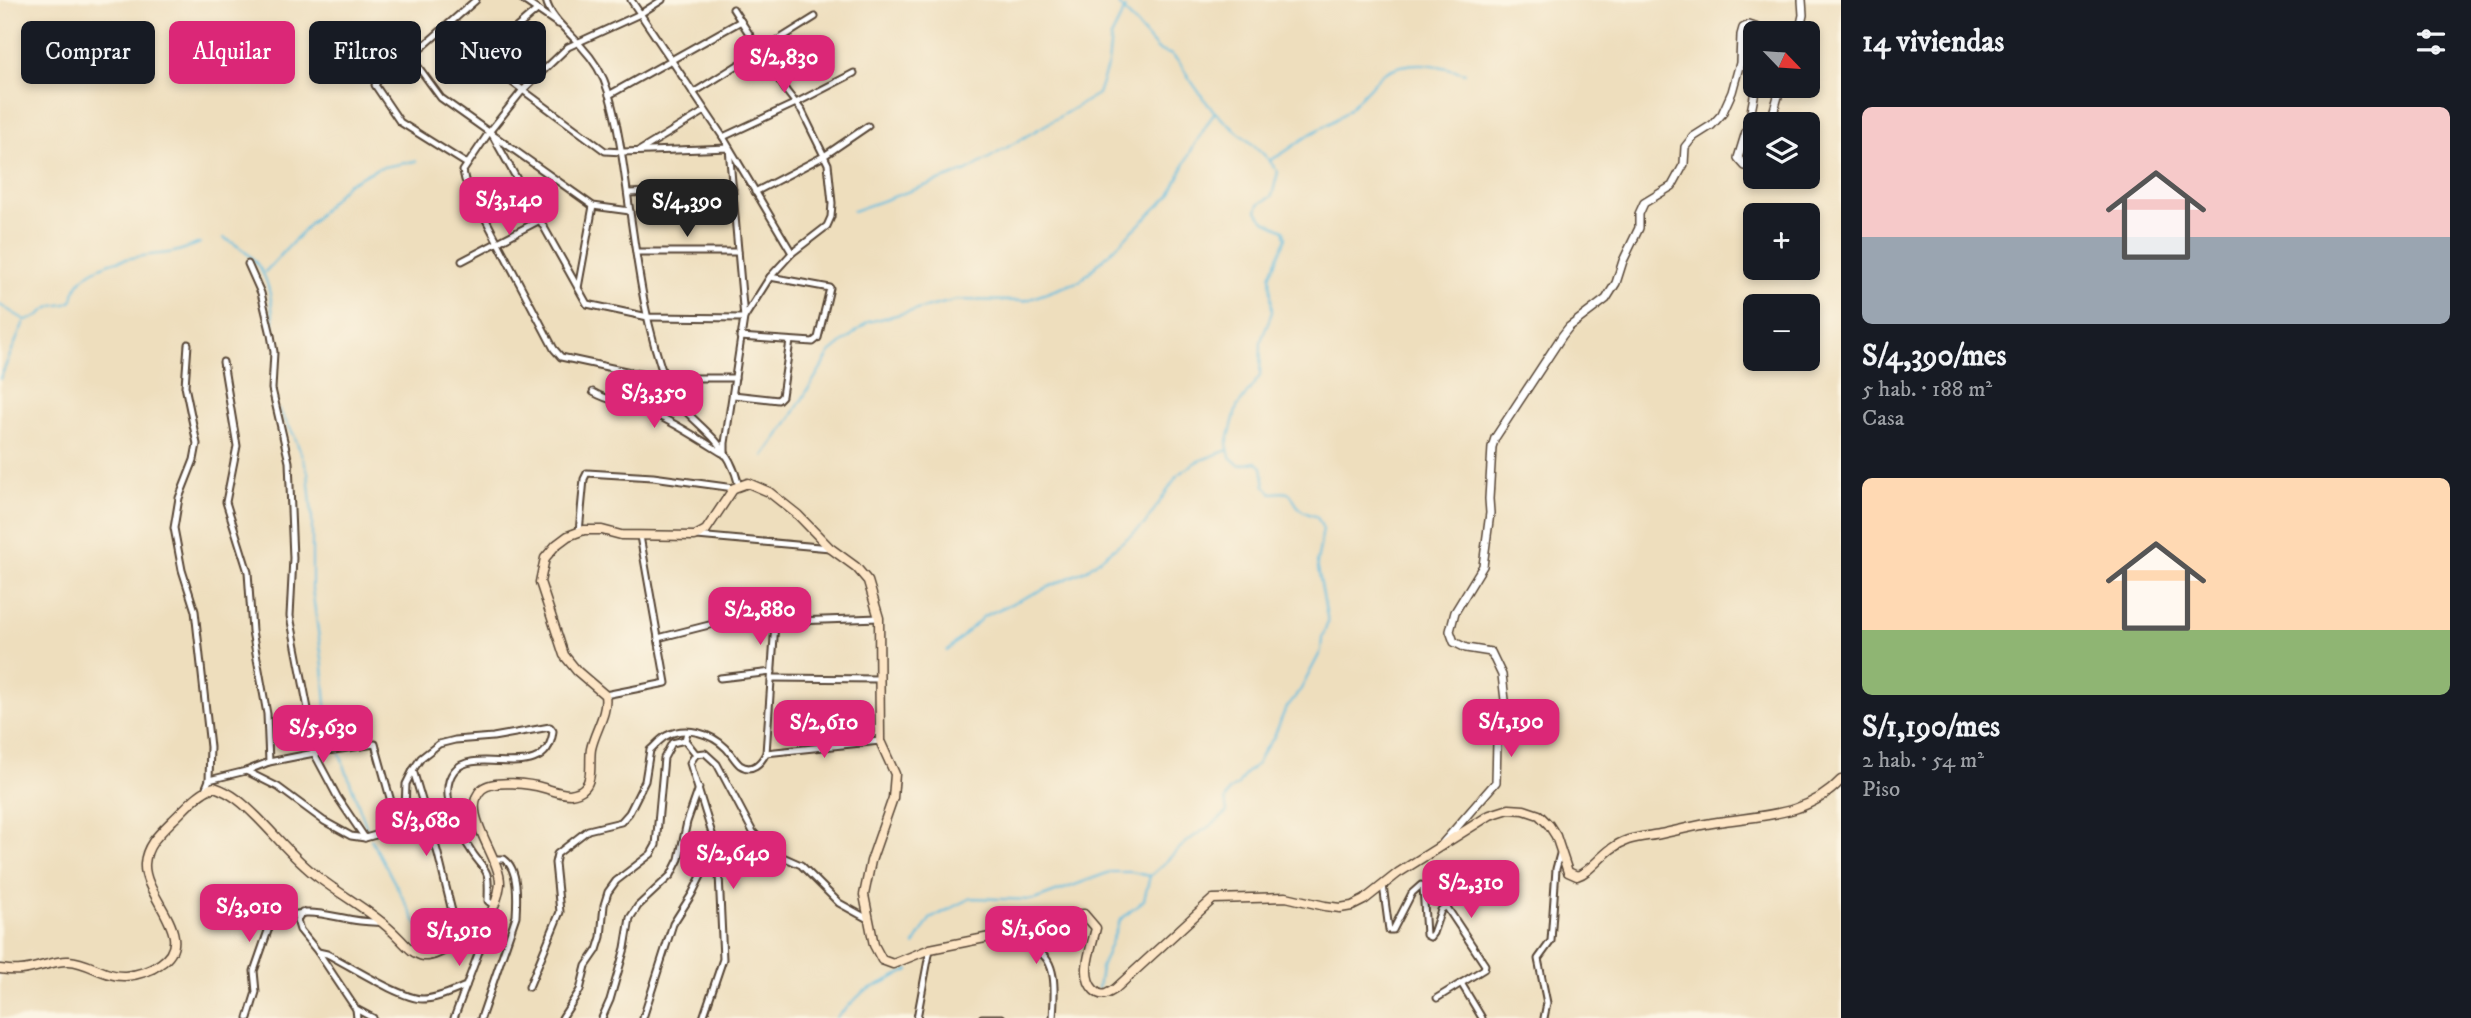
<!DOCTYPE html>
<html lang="es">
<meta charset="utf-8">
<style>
:root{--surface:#171b24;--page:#20242c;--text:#f1f3f6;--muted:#9ea1a6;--accent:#db2777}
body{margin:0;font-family:"IM FELL DW Pica",serif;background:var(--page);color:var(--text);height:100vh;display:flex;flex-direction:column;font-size:26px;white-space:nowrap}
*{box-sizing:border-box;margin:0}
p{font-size:23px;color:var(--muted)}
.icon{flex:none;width:38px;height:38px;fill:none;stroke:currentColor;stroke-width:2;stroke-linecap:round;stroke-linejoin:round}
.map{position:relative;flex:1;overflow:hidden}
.drawer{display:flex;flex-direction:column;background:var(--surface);width:630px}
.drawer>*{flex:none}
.banner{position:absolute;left:21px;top:21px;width:665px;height:63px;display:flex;gap:14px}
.needle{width:46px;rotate:115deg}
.controls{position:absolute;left:1743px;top:21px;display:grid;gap:14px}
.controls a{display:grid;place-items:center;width:77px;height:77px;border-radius:10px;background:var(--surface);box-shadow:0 4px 10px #0003;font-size:35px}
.price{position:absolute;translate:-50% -60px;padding:0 16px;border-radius:14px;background:var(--accent);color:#fff;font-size:23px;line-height:46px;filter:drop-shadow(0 2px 4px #0008)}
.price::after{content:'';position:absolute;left:50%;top:42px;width:21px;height:16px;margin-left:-10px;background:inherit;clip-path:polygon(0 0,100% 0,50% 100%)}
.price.current{background:#222;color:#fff}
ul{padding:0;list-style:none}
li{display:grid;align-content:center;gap:14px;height:371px;padding:0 21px}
li span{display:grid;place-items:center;height:217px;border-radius:10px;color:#555}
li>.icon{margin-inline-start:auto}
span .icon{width:126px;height:126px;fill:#fffc;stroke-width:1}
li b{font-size:30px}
h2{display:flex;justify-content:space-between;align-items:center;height:84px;padding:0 21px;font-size:30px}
.tag{padding:0 24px;border-radius:10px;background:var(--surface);box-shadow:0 4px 10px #0003;font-size:24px;line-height:63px}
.tag.current{background:var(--accent);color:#fff}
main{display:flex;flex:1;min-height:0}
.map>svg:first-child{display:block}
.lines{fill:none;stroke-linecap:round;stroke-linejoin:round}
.stream{stroke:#62bcdf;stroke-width:2}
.minor-casing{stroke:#564536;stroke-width:9}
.tertiary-casing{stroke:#564536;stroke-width:10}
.secondary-casing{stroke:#564536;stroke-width:11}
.minor{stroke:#fff;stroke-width:5}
.tertiary{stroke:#fff;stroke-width:7}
.secondary{stroke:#fde5c5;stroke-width:8}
</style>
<main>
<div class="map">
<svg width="1841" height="1018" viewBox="0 0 1841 1018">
<rect width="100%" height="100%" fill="#fcf5e5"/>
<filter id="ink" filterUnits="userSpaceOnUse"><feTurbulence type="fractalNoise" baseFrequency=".0143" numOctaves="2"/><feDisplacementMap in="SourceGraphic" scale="14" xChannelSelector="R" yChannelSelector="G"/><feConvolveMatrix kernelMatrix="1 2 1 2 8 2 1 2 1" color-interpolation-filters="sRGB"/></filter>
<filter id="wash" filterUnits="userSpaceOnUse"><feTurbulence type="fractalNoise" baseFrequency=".00686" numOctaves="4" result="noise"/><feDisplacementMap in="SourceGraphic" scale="28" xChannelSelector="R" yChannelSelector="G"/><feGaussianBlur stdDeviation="1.57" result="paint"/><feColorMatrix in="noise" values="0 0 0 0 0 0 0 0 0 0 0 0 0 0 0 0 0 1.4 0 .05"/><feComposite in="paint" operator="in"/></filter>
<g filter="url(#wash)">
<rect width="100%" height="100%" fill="#eedebd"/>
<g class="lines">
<!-- stream -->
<g class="stream">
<path d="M1270,160C1287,153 1300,139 1316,131C1328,124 1337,120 1348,110C1356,103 1379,75 1386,72C1412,58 1439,65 1465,73"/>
<path d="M853,211L967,171L1098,94L1108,64L1111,37L1125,9"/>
<path d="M224,238C273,263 271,294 275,342"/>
<path d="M265,272L347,184L378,168L416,161"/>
<path d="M0,305L25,320C44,317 39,312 51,307C59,303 66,307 73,300C77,260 137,257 168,253C179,252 189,247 200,243"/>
<path d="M0,379L24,322"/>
<path d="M275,391V373"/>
<path d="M279,410L294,435L308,472L312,515V589L323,666L327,718L369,834"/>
<path d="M764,456L789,421L830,353L868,322L957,300L1024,301L1080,281L1170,195L1192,149L1214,113"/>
<path d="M947,651L984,616L1086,570L1144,525L1178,475L1196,462L1228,450"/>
<path d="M371,839L418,926"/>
<path d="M914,945L930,919L971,898L1034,900L1110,872H1131L1150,876"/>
<path d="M1098,988L1101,968L1120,920L1144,900L1150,876C1164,865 1174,852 1187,842C1199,831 1217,824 1227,812L1225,800L1229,791L1238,785L1245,774L1257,764L1263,751L1273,739L1285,710L1301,689L1321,651L1322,638L1328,622L1317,563L1323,529L1317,517C1312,515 1304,513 1300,509C1288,495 1296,490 1272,493L1265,486L1262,467L1256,462L1239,465L1230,457L1227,444L1237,407L1260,376L1261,341L1272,312L1270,276L1286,238L1284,230L1263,220L1257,211L1259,204L1272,196L1278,172C1261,146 1235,133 1214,111C1201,97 1189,78 1179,62L1172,55L1158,50L1115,0"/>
<path d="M836,1018L863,992L909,970"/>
</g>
</g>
</g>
<g filter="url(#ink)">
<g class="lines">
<defs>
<g id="minor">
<path d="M523,0L558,24"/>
<path d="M546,0C550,18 569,32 581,46C593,59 603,74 608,91C620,131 624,171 630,212C638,269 646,329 667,384C676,407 699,422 715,440C727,453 735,469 739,486"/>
<path d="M631,0L723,137L792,253"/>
<path d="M662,0L640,14L568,47L522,91L490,131L463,171L465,180L554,349L561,357L649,376L667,384"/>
<path d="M442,30L605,151L623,152L729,148L744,318L648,317L587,304L490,131"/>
<path d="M411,57L441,98L593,206L630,211"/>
<path d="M480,59L537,10"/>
<path d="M693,93L815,17"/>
<path d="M609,95L741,21"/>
<path d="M723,137L796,103L854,73"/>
<path d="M639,151L705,111"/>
<path d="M467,164L400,122L375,85L380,78L411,57L476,0"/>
<path d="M755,192L824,156L868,126"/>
<path d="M628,193L733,189"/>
<path d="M637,252H738"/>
<path d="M462,261L540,220"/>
<path d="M248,264L261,293L271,335L274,352L272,389L289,462L293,558L290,616L309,714L314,753L338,798L365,838"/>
<path d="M578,288L593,206"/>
<path d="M740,337L813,342L818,338L830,288L770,277"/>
<path d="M188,344L185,386L197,444L194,460L179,498L174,528L182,570L195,611L210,747L209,780L205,790"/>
<path d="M223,362L237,446L226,502L248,572L252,631L267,714L269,762"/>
<path d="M665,378H735"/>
<path d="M593,392C608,401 618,401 634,406C661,414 698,438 722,453"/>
<path d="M733,395L778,400L782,396L790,341"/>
<path d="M725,455V443L744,318L770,277L792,253L827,226L831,217L832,203L828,164L802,111L787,92L733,9"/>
<path d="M579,532L584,479L587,473L653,477L734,488"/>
<path d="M697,536L830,548"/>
<path d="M658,638L713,624L879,618"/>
<path d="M720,678L772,672"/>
<path d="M772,678L879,679"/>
<path d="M605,695L666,683L640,536"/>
<path d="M687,732L685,740L696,754"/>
<path d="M766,753L880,741"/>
<path d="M696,754L690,763L718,853L723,959L703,1018"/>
<path d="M696,754L705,753L717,764L753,832L774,853L801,865L839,903L868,919"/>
<path d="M413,770L438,854L459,940"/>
<path d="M246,771L278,787L324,821L351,836L365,838L383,833L398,822L405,809L406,784L413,770L421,758L439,744L455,740L493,737L550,727L553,731C547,787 475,744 454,771C437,793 459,833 472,852C476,859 484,866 487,874C489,882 488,893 488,901L493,905"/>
<path d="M209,780L246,771L269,762L314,753L375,744L397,823"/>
<path d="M1383,885L1389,930H1393L1412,893L1421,885L1423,886L1426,935L1430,937L1433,933L1441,910L1446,906L1485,965L1484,969L1437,998"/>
<path d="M302,912L297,920L300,930L318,952L356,1009L357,1018"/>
<path d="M994,938C1008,942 1024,945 1037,951C1059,961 1054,998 1053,1018"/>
<path d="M318,952L327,954C349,965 401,999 423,999C437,999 453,991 466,986"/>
<path d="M1461,983L1482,1018"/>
<path d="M529,987L560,912L555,863L557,854L588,830L621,822L629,813L645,781L650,750C655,746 660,739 666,736C686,725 712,734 726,748C731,753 735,761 740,765C752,773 761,763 766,753L775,623"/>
<path d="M356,1009L373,1018"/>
<path d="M248,1018L256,992L254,971L270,925C312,898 339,925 383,922"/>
<path d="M454,1018L489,925L487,918"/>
<path d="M481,1018L516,916C517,900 519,869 504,859H495"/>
<path d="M562,1018L580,990L586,966L597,950L601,937L604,905L608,892L616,881L651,854L656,845L664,758L672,743L685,740"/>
<path d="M602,1018L610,1000L625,948L630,918L638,906L671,875L679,859L687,822L699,788"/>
<path d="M643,1018L673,924L692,894L710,858L718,853"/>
<path d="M917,1018L930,949"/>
<path d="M982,1018H1002"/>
<path d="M1544,1018L1547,1003L1538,959L1551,941L1556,869L1560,854"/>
</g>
<g id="tertiary">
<path d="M1799,33L1803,15L1802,0"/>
<path d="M1770,124L1781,86"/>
<path d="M1755,162L1752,166H1745L1738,158L1749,122L1756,86"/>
<path d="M1443,843L1496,782L1497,742L1505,700L1502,675L1491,652L1466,648L1454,642L1450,631L1455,612L1483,566L1490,513L1489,499L1492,447L1495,438L1562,336L1569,327L1606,299L1616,283L1623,261L1639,228V214L1644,203L1672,186L1684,164L1685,147L1693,137L1712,125L1722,114L1732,92L1740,63L1741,35L1743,28L1749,25L1758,28L1760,33"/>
</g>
<path id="secondary" d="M0,969C7,970 14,971 21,970C37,969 53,960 69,961C89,962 104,977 125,976C138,975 149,972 160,964C200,938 143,897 145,864C146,845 160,833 173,820C186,808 197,793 214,787C232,793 244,804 257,817C277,837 296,861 318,877C345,898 375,913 399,938C407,946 413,954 424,956C438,958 478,930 487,918C494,910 499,894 500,884C501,857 458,811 482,789C493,779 531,784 544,788C554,791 560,794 570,794C576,793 581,792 585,787C593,778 589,761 591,749C595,730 608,714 605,695L577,671L564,655L540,582L545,558L556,545L568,536L584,530H602L621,535L695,536L706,530L734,488L748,483L769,492L798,515L830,548L856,567L868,581L879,618L880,741L895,774L893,798L871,861L864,895L874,945L882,960L893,964L930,949L1020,931L1070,915L1084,914L1096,928C1092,946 1079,975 1094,990C1102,998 1107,994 1115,989L1213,899L1286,897L1325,906L1340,908L1352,906L1364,900L1398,873L1490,815L1509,809L1524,810L1539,815L1549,825L1556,836L1568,872L1577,876C1593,871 1605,847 1628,840C1638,837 1650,836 1660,834C1679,830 1698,825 1718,822C1763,815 1808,816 1841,780"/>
</defs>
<!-- minor casing -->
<use href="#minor" class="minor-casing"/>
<!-- tertiary casing -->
<use href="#tertiary" class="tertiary-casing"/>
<!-- secondary casing -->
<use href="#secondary" class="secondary-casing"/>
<!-- minor -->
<use href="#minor" class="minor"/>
<!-- tertiary -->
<use href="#tertiary" class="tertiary"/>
<!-- secondary -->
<use href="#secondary" class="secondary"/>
</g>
</g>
</svg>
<div class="controls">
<a><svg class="needle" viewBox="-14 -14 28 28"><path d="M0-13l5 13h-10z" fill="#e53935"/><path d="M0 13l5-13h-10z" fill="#9ea1a6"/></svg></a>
<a><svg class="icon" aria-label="layers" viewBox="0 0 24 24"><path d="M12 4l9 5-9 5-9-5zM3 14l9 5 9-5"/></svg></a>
<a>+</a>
<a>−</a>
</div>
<b class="price" style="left:784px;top:95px">S/2,830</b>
<b class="price" style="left:509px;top:237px">S/3,140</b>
<b class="price current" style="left:687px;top:239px">S/4,390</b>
<b class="price" style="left:654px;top:430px">S/3,350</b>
<b class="price" style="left:760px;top:647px">S/2,880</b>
<b class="price" style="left:1511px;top:759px">S/1,190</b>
<b class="price" style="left:824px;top:760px">S/2,610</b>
<b class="price" style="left:323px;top:765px">S/5,630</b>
<b class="price" style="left:426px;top:858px">S/3,680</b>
<b class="price" style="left:733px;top:891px">S/2,640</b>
<b class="price" style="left:1471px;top:920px">S/2,310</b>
<b class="price" style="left:249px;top:944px">S/3,010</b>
<b class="price" style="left:1036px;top:966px">S/1,600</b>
<b class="price" style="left:459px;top:968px">S/1,910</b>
<div class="banner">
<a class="tag">Comprar</a>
<a class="tag current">Alquilar</a>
<a class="tag">Filtros</a>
<a class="tag">Nuevo</a>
</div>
</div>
<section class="drawer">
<h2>14 viviendas<svg class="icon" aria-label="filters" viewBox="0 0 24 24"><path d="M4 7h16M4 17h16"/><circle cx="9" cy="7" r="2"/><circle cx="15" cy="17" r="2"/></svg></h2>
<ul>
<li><span style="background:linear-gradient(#f6c9c9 60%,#9aa5b1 0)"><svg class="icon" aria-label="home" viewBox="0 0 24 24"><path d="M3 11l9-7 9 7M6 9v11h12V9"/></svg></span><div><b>S/4,390/mes</b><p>5 hab. · 188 m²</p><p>Casa</p></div></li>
<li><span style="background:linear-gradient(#ffd9b3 70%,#8fb573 0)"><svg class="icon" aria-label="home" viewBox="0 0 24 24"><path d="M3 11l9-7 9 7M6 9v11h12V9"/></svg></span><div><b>S/1,190/mes</b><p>2 hab. · 54 m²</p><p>Piso</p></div></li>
</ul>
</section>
</main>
